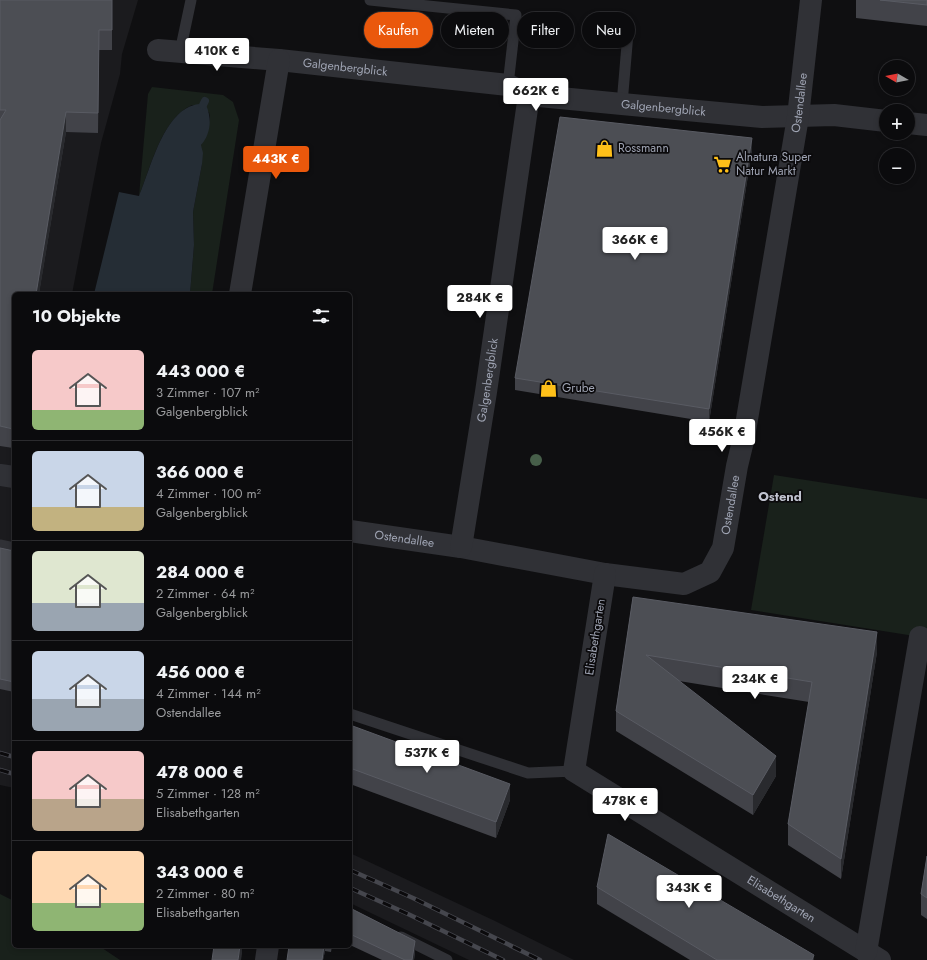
<!DOCTYPE html>
<html lang="de">
<meta charset="utf-8">
<style>
:root{--surface:#0b0b0d;--page:#19191b;--text:#f1f3f6;--muted:#9a9b9d;--line:#2b2b2e;--accent:#ea580c}
body{margin:0;font-family:Jost,sans-serif;background:var(--page);color:var(--text);height:100vh;display:flex;flex-direction:column;font-size:15px;white-space:nowrap}
*{box-sizing:border-box;margin:0}
p{font-size:13px;color:var(--muted)}
.icon{flex:none;width:22px;height:22px;fill:none;stroke:currentColor;stroke-width:2;stroke-linecap:round;stroke-linejoin:round}
.map{position:relative;flex:1;overflow:hidden}
.side{position:absolute;left:12px;top:292px;width:340px;height:656px;display:flex;flex-direction:column;background:var(--surface);border-radius:6px;box-shadow:0 2px 6px #0003,0 0 0 1px var(--line)}
.side>*{flex:none}
.top-card{position:absolute;left:364px;top:12px;width:380px;height:36px;display:flex;gap:8px}
.needle{width:26px;rotate:279deg}
.tools{position:absolute;left:879px;top:60px;display:grid;gap:8px}
.tools a{display:grid;place-items:center;width:36px;height:36px;border-radius:50%;background:var(--surface);box-shadow:0 2px 6px #0003,0 0 0 1px var(--line);font-size:20px}
.price{position:absolute;translate:-50% -34px;padding:0 9px;border-radius:4px;background:#fff;color:#222;font-size:13px;line-height:26px;filter:drop-shadow(0 1px 2px #0008)}
.price::after{content:'';position:absolute;left:50%;top:24px;width:12px;height:9px;margin-left:-6px;background:inherit;clip-path:polygon(0 0,100% 0,50% 100%)}
.price.on{background:var(--accent);color:#fff}
ul{padding:0;list-style:none}
li{display:flex;align-items:center;gap:12px;height:100px;padding:0 20px}
li+li{border-top:1px solid var(--line)}
li span{display:grid;place-items:center;flex:none;width:112px;height:80px;border-radius:6px;color:#555}
li>.icon{margin-inline-start:auto}
span .icon{width:48px;height:48px;fill:#fffc;stroke-width:1}
li b{font-size:17px}
h2{display:flex;justify-content:space-between;align-items:center;height:48px;padding:0 20px;font-size:17px}
.chip{padding:0 14px;border-radius:18px;background:var(--surface);box-shadow:0 2px 6px #0003,0 0 0 1px var(--line);font-size:14px;line-height:36px}
.chip.on{background:var(--accent);color:#fff}
.map>svg:first-child{display:block}
.built{fill:#1b1b1e}
.green{fill:#19211b}
.water{fill:#252d35}
.lines{fill:none;stroke-linecap:round;stroke-linejoin:round}
.stream{stroke:#252d35;stroke-width:8}
.service{stroke:#303136;stroke-width:11}
.minor{stroke:#303136;stroke-width:22}
.rail-casing{stroke:#45464d;stroke-width:4.5}
.rail{stroke:#0b0a0c;stroke-width:3;stroke-dasharray:9;stroke-linecap:butt}
.tree{fill:#475f4a}
.wall{fill:#424349}
.shaded-wall{fill:#292a2e}
.building{fill:#4c4e54;stroke:#595b63}
.labels{text-anchor:middle;stroke-width:3.5;stroke-linejoin:round;paint-order:stroke}
.street-label{font-size:12px;fill:#9fa4b3;stroke:#0b0a0c}
.poi-label{font-size:12px;fill:#9fa4b3;stroke:#0b0a0c;text-anchor:start}
.neighbourhood-label{font-size:13px;font-weight:bold;fill:#c0c3cf;stroke:#0b0a0c}
</style>
<div class="map">
<svg width="927" height="960" viewBox="0 0 927 960">
<rect width="100%" height="100%" fill="#0f0f11"/>
<!-- built -->
<g class="built">
<path d="M0,0H138L122,54L120,74L101,143L72,294H14V788L0,785Z"/>
<path d="M350,853L495,921L574,960H469L350,903Z"/>
</g>
<!-- green -->
<g class="green">
<path d="M152,87L223,95L233,102L239,120L212,294H190L194,245L193,212L202,164L201,145L207,134L210,117L209,112L192,105C161,119 151,167 139,196L148,94Z"/>
<path d="M774,475L927,499V638L751,610Z"/>
<path d="M0,894L14,901V946H99L120,960H0Z"/>
</g>
<!-- water -->
<path class="water" d="M199,104L206,105C212,118 211,134 201,145L203,153L202,164L193,212L194,245L190,294H94L119,192L139,196C151,168 164,108 199,104Z"/>
<g class="lines">
<!-- stream -->
<path class="stream" d="M203,105L205,101"/>
<!-- service -->
<g class="service">
<path d="M370,0L516,15L508,85"/>
<path d="M180,52L191,0"/>
<path d="M622,104L628,33"/>
<path d="M0,545L14,548"/>
<path d="M350,714L528,773L574,771"/>
<path d="M401,937L447,960"/>
</g>
<!-- minor -->
<g class="minor">
<path id="s1" d="M158,50L279,60L508,85L529,95L622,104L762,117L834,115L886,121"/>
<path d="M908,123L927,125"/>
<path d="M240,294L279,60"/>
<path d="M0,475L14,477"/>
<path id="s2" d="M350,531L461,547L605,574L684,584L710,572L723,548L737,466L744,437L798,117L811,0"/>
<path id="s3" d="M461,547L486,392L529,95"/>
<path id="s4" d="M605,574L574,771L880,960"/>
<path d="M866,952L920,637"/>
<path d="M266,960L268,946"/>
</g>
<defs>
<g id="rail">
<path d="M0,753L14,757"/>
<path d="M0,770L14,774"/>
<path d="M350,870L413,898L540,960"/>
<path d="M350,888L408,914L503,960"/>
</g>
</defs>
<!-- rail casing -->
<use href="#rail" class="rail-casing"/>
<!-- rail -->
<use href="#rail" class="rail"/>
</g>
<!-- trees -->
<circle class="tree" cx="536" cy="460" r="6"/>
<!-- wall -->
<g class="wall">
<path d="M0,0H112V50H99L98,133L66,132L13,448L0,446Z"/>
<path d="M856,0H927V26L856,18Z"/>
<path d="M752,150L709,422L515,390V378Z"/>
<path d="M0,548L14,551V692L0,689Z"/>
<path d="M633,597L877,652L841,879L788,845V824L809,702L679,681L776,776L753,815L616,731V711Z"/>
<path d="M350,725L510,800L496,838L350,784Z"/>
<path d="M927,856V919L921,915V894Z"/>
<path d="M597,887L814,960H690L597,904Z"/>
<path d="M350,908L415,952L414,960H382L350,945Z"/>
<path d="M289,946H332L331,952L325,951L323,960H287Z"/>
</g>
<!-- shaded-wall -->
<g class="shaded-wall">
<path d="M66,112V132L39,294H36Z"/>
<path d="M752,138V150L709,422V409Z"/>
<path d="M14,425V445L13,448V429Z"/>
<path d="M877,632V652L841,879V859Z"/>
<path d="M776,756V776L753,815V795Z"/>
<path d="M510,784V800L496,838V822Z"/>
<path d="M415,941V952L414,960H412Z"/>
<path d="M240,946H242V954L241,960H238Z"/>
<path d="M324,946H325V951L323,960H322Z"/>
<path d="M814,955V960H812Z"/>
</g>
<!-- building -->
<g class="building">
<path d="M0,0H112V30H99L98,113L66,112L36,294H14V425L13,429L0,426V120L6,110H0Z"/>
<path d="M880,0H927V5Z"/>
<path d="M560,117L752,138L709,409L515,378Z"/>
<path d="M0,548L14,551V682L0,679Z"/>
<path d="M633,597L877,632L841,859L788,824L812,682L646,655L776,756L753,795L616,711Z"/>
<path d="M350,725L510,784L496,822L350,768Z"/>
<path d="M608,834L814,955L812,960H717L597,887Z"/>
<path d="M927,856V898L921,894Z"/>
<path d="M350,908L415,941L412,960H405L350,934Z"/>
<path d="M214,946H240L238,960H212Z"/>
<path d="M289,946H324L322,960H287Z"/>
</g>
<!-- icons -->
<defs>
<symbol id="shop-bare" viewBox="-9 -9 18 18"><path d="M-5-2.5h2.3a2.7 3.5 0 0 1 5.4 0H5L5.5 6h-11ZM-1.5-2.5h3a1.5 2.3 0 0 0-3 0Z" fill="#ffc019" stroke="#0b0a0c" stroke-width="2.5" paint-order="stroke"/></symbol>
<symbol id="supermarket-bare" viewBox="-9 -9 18 18"><path d="M-6-5.5h2.5l.6 2H6L4.5 2H-2.5L-4.4-4H-6ZM-1.5 3.2a1.3 1.3 0 1 0 .1 0ZM3 3.2a1.3 1.3 0 1 0 .1 0Z" fill="#ffc019" stroke="#0b0a0c" stroke-width="2.5" paint-order="stroke"/></symbol>
</defs>
<g fill-rule="evenodd">
<use href="#shop-bare" x="592" y="136" width="25" height="25"/>
<use href="#supermarket-bare" x="710" y="152" width="25" height="25"/>
<use href="#shop-bare" x="536" y="376" width="25" height="25"/>
</g>
<g class="labels">
<!-- street labels -->
<g class="street-label">
<text dy="4" stroke="none"><textPath href="#s1" startOffset="188">Galgenbergblick</textPath></text>
<text dy="4" stroke="none"><textPath href="#s2" startOffset="846">Ostendallee</textPath></text>
<text dy="4" stroke="none"><textPath href="#s1" startOffset="510">Galgenbergblick</textPath></text>
<text dy="4" stroke="none"><textPath href="#s3" startOffset="169">Galgenbergblick</textPath></text>
<text dy="4" stroke="none"><textPath href="#s2" startOffset="438">Ostendallee</textPath></text>
<text dy="4" stroke="none"><textPath href="#s2" startOffset="55">Ostendallee</textPath></text>
<text transform="translate(595 637) rotate(-81)" y="4">Elisabethgarten</text>
<text dy="4" stroke="none"><textPath href="#s4" startOffset="443">Elisabethgarten</textPath></text>
</g>
<!-- poi labels -->
<g class="poi-label">
<text x="618" y="152">Rossmann</text>
<text x="736" y="161">Alnatura Super<tspan x="736" dy="14">Natur Markt</tspan></text>
<text x="562" y="392">Grube</text>
</g>
<!-- neighbourhood labels -->
<g class="neighbourhood-label">
<text x="780" y="501">Ostend</text>
</g>
</g>
</svg>
<div class="tools">
<a><svg class="needle" viewBox="-14 -14 28 28"><path d="M0-13l5 13h-10z" fill="#e53935"/><path d="M0 13l5-13h-10z" fill="#9a9b9d"/></svg></a>
<a>+</a>
<a>−</a>
</div>
<b class="price" style="left:217px;top:72px">410K €</b>
<b class="price" style="left:536px;top:112px">662K €</b>
<b class="price on" style="left:276px;top:180px">443K €</b>
<b class="price" style="left:635px;top:261px">366K €</b>
<b class="price" style="left:480px;top:319px">284K €</b>
<b class="price" style="left:722px;top:453px">456K €</b>
<b class="price" style="left:755px;top:700px">234K €</b>
<b class="price" style="left:427px;top:774px">537K €</b>
<b class="price" style="left:625px;top:822px">478K €</b>
<b class="price" style="left:689px;top:909px">343K €</b>
<div class="top-card">
<a class="chip on">Kaufen</a>
<a class="chip">Mieten</a>
<a class="chip">Filter</a>
<a class="chip">Neu</a>
</div>
<section class="side">
<h2>10 Objekte<svg class="icon" aria-label="filters" viewBox="0 0 24 24"><path d="M4 7h16M4 17h16"/><circle cx="9" cy="7" r="2"/><circle cx="15" cy="17" r="2"/></svg></h2>
<ul>
<li><span style="background:linear-gradient(#f6c9c9 75%,#8fb573 0)"><svg class="icon" aria-label="home" viewBox="0 0 24 24"><path d="M3 11l9-7 9 7M6 9v11h12V9"/></svg></span><div><b>443 000 €</b><p>3 Zimmer · 107 m²</p><p>Galgenbergblick</p></div></li>
<li><span style="background:linear-gradient(#c9d6e8 70%,#c2b280 0)"><svg class="icon" aria-label="home" viewBox="0 0 24 24"><path d="M3 11l9-7 9 7M6 9v11h12V9"/></svg></span><div><b>366 000 €</b><p>4 Zimmer · 100 m²</p><p>Galgenbergblick</p></div></li>
<li><span style="background:linear-gradient(#dfe7d0 65%,#9aa5b1 0)"><svg class="icon" aria-label="home" viewBox="0 0 24 24"><path d="M3 11l9-7 9 7M6 9v11h12V9"/></svg></span><div><b>284 000 €</b><p>2 Zimmer · 64 m²</p><p>Galgenbergblick</p></div></li>
<li><span style="background:linear-gradient(#c9d6e8 60%,#9aa5b1 0)"><svg class="icon" aria-label="home" viewBox="0 0 24 24"><path d="M3 11l9-7 9 7M6 9v11h12V9"/></svg></span><div><b>456 000 €</b><p>4 Zimmer · 144 m²</p><p>Ostendallee</p></div></li>
<li><span style="background:linear-gradient(#f6c9c9 60%,#b9a48a 0)"><svg class="icon" aria-label="home" viewBox="0 0 24 24"><path d="M3 11l9-7 9 7M6 9v11h12V9"/></svg></span><div><b>478 000 €</b><p>5 Zimmer · 128 m²</p><p>Elisabethgarten</p></div></li>
<li><span style="background:linear-gradient(#ffd9b3 65%,#8fb573 0)"><svg class="icon" aria-label="home" viewBox="0 0 24 24"><path d="M3 11l9-7 9 7M6 9v11h12V9"/></svg></span><div><b>343 000 €</b><p>2 Zimmer · 80 m²</p><p>Elisabethgarten</p></div></li>
</ul>
</section>
</div>
